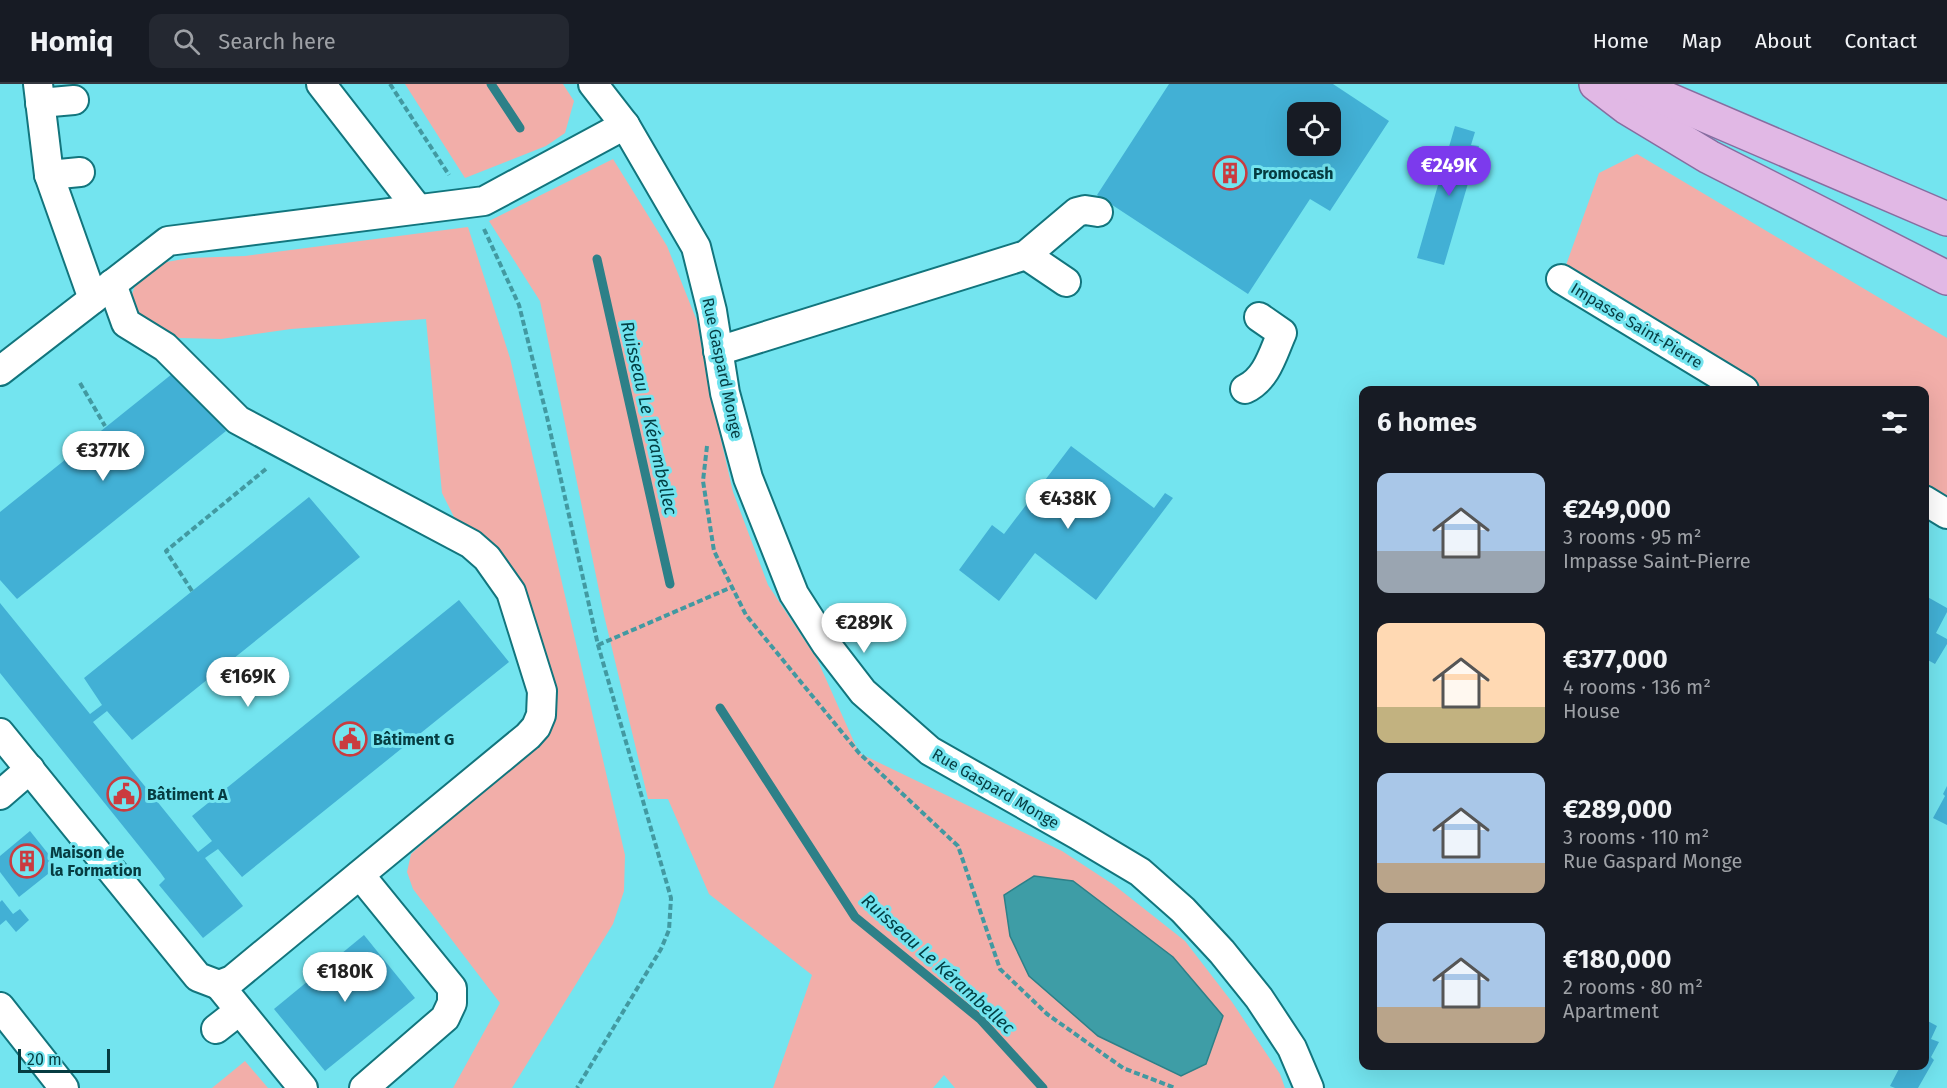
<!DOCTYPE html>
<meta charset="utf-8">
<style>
:root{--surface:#171b24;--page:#242831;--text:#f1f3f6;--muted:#9ea1a6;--line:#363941;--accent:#7c3aed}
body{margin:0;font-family:"Fira Sans",sans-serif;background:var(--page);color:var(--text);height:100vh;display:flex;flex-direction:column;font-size:22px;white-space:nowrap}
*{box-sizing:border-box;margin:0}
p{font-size:20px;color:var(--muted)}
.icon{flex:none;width:33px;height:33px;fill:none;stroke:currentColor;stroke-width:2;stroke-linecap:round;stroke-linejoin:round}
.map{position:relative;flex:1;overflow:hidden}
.panel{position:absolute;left:1359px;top:302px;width:570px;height:684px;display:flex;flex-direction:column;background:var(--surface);border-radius:12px;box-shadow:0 6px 24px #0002}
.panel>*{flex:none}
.controls{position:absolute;left:1287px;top:18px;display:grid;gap:12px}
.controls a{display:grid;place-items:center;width:54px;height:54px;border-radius:12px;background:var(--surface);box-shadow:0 6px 24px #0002;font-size:30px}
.scale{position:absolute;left:18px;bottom:15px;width:92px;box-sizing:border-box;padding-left:6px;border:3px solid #063c41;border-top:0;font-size:16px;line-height:21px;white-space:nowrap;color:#063c41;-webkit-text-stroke:4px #73e4ef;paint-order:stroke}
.price{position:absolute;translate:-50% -51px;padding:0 14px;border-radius:21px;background:#fff;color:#222;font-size:20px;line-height:39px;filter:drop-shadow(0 2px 3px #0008)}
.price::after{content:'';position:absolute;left:50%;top:36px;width:18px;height:14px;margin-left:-9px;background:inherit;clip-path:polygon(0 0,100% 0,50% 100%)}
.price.active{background:var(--accent);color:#fff}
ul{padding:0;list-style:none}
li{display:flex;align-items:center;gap:18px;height:150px;padding:0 18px}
li span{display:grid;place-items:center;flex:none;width:168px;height:120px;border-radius:12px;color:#555}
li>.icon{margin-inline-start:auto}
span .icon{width:72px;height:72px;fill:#fffc;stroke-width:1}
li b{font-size:26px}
h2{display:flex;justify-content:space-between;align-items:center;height:72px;padding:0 18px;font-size:26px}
header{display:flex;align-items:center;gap:36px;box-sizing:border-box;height:84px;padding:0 30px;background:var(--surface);border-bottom:2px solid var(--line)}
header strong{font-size:28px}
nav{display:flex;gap:33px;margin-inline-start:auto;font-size:21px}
.search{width:420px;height:54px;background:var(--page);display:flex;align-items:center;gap:15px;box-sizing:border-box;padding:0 21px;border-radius:12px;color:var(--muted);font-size:22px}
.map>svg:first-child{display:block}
.green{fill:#f2aea9}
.water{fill:#3e9da6;stroke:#2d8088;stroke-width:1.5}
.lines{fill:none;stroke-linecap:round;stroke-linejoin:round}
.stream{stroke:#2d8088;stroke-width:9}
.building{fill:#42b0d5;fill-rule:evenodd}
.minor-casing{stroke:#12757d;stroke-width:32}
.major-casing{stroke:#876da0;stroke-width:36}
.path{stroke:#4299a1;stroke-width:4;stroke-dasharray:6 3;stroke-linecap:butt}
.minor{stroke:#fff;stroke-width:28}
.major{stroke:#e1b8e5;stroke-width:33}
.labels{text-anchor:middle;stroke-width:6;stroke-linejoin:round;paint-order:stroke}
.poi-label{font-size:16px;font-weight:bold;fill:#063c41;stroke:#73e4ef;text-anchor:start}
.street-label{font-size:16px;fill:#063c41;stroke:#73e4ef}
.water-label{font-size:18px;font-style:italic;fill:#034045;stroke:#73e4ef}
</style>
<header>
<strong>Homiq</strong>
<div class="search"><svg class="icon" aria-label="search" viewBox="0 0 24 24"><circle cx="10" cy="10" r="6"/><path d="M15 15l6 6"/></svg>Search here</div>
<nav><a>Home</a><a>Map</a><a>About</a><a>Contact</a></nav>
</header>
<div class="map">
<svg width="1947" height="1004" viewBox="0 0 1947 1004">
<rect width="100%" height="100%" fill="#73e4ef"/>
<!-- green -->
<g class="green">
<path d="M405,0H563L574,17L565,49L546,62L465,94Z"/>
<path d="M1637,70L1947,254V429L1925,416L1924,306H1744L1561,195L1599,89Z"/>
<path d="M613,75L667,162L697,237L711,312L733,408L768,501L817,575L859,669L1062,767L1114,801L1185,857L1232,918L1280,990L1285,1004H955L944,991L933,1004H773L812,891L709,810L668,715H648L604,531L540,217L489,137Z"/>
<path d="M468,143L510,274L625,771L624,807L613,840L512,1004H453L500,919L413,805L407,788L411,770L508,683L544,579L461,447L442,409L426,235L291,245L221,255L179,254L146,236L137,228L131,213L139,190L161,179L189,174L245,172Z"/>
<path d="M245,977L268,1004H212Z"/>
</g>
<!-- water -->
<path class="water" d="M1034,792L1073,797L1173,873L1223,932L1206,980L1181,992L1098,952L1029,892L1010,852L1004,811Z"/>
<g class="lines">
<!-- stream -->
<g class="stream">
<path d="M491,0L520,44"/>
<path d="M597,175L670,500"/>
<path d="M720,624L855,833L980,935L1043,1004"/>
</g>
</g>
<!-- building -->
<g class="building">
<path d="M1169,0H1333L1389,37L1330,127L1310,115L1248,210L1097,111ZM1298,28H1330V62H1298Z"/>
<path d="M1455,42L1475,48L1471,61L1479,62L1444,181L1417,174Z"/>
<path d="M177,286L226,347L17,515L0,496V428Z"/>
<path d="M1071,362L1154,424L1165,409L1173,414L1096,516L1035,469L999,517L959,486L992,441L1004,450Z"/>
<path d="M309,413L360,473L132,656L107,627L93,638L198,768L212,757L192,732L459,516L509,578L242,793L218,765L205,774L243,822L203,854L159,801L165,795L160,788L0,589V519L90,630L102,621L84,594Z"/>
<path d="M1924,511L1947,524V528L1936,549L1947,555V560L1935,580L1924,574Z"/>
<path d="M1947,702V741L1933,734L1945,712L1943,710Z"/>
<path d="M30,747L58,782L19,813L0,788V772Z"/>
<path d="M2,816L13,830L20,825L29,836L16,848L6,836L0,841V818Z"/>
<path d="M364,851L415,914L325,987L274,925Z"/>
<path d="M1924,935L1937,942L1931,955L1939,958L1931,973L1934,976L1918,1004H1895L1890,1002L1901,981H1924Z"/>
</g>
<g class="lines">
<defs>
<g id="minor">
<path d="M38,0L49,91L93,215"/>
<path d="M321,0L418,125"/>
<path d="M593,0L625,41L696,163L712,227L725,309L748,394L794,510L826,560L863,608L930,667L1078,751L1140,788L1183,826L1222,868L1259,914L1292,964L1309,1004"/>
<path d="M40,19L74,16"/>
<path d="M49,91L80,88"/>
<path d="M1026,171L1066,198"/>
<path d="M1561,195L1744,306"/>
<path d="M718,267L1026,171L1077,128L1085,126L1098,128"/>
<path d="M0,287L168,157L484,117L625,41"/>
<path d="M1245,305C1267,295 1273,269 1282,249L1259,233"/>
<path d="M1924,416L1947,430"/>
<path d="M0,649L198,893L219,901L232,896L528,652L536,643L541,631L542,607L511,508L487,474L471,460L238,336L165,263L126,239L112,200"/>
<path d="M0,711L30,685"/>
<path d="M360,791L452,904V919L445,934L364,1004"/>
<path d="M219,901L303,1004"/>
<path d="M0,923L64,1004"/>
<path d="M216,945L239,927"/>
</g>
<g id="major">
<path d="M1596,0L1626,23L1709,73L1947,194"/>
<path d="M1632,0L1947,135"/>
</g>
</defs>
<!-- minor casing -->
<use href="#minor" class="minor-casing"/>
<!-- major casing -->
<use href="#major" class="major-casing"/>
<!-- path -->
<g class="path">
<path d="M390,0L449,91"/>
<path d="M484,145L519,221L547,333L598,561L671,814L669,846L661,865L577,1004"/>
<path d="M80,299L105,342"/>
<path d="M707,362L703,397L714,467L746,531L859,669L958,762L1000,885L1047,930L1123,984L1175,1004"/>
<path d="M192,507L166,467L266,385"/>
<path d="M598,561L732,503"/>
</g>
<!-- minor -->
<use href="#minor" class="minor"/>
<!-- major -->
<use href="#major" class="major"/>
</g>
<!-- icons -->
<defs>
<symbol id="building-ring" viewBox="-11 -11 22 22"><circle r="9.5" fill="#73e4ef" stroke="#ca3b3f" stroke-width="1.5"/><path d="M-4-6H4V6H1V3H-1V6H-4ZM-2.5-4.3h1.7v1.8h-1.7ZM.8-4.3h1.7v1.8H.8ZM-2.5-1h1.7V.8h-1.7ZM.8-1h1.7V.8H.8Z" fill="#ca3b3f"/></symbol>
<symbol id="civic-ring" viewBox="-11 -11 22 22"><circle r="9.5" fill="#73e4ef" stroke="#ca3b3f" stroke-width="1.5"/><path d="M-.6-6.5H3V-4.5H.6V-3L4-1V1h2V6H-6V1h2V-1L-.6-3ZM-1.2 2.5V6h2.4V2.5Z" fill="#ca3b3f"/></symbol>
</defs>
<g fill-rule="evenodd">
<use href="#building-ring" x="1211" y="70" width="38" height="38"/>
<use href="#civic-ring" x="331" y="636" width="38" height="38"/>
<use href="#civic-ring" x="105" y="691" width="38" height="38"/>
<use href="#building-ring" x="8" y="758" width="38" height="38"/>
</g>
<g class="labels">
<!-- poi labels -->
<g class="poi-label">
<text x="1253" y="95">Promocash</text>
<text x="373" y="661">Bâtiment G</text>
<text x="147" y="716">Bâtiment A</text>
<text x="50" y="774">Maison de<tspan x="50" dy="18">la Formation</tspan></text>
</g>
<!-- street labels -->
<g class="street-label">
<text transform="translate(1637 241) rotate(31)" y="6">Impasse Saint-Pierre</text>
<text transform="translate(723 284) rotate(78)" y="6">Rue Gaspard Monge</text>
<text transform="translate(996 704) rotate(30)" y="6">Rue Gaspard Monge</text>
</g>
<!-- water labels -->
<g class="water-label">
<text transform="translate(649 334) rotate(77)" y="6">Ruisseau Le Kérambellec</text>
<text transform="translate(938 880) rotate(42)" y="6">Ruisseau Le Kérambellec</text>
</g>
</g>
</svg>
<div class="controls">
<a><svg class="icon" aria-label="locate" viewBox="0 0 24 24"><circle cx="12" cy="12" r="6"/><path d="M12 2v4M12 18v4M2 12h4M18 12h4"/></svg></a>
</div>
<div class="scale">20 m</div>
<b class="price active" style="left:1449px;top:113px">€249K</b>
<b class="price" style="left:103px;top:398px">€377K</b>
<b class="price" style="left:1068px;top:446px">€438K</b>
<b class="price" style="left:864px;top:570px">€289K</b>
<b class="price" style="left:248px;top:624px">€169K</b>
<b class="price" style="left:345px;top:919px">€180K</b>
<section class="panel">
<h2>6 homes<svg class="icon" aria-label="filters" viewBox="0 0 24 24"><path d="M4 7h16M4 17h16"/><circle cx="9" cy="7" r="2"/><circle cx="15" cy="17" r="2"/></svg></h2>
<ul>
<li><span style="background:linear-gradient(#a9c7e8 65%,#9aa5b1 0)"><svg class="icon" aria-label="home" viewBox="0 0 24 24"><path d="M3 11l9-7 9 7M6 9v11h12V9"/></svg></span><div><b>€249,000</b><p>3 rooms · 95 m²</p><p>Impasse Saint-Pierre</p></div></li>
<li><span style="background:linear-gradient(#ffd9b3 70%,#c2b280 0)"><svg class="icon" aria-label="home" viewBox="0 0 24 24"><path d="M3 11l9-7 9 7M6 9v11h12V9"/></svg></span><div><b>€377,000</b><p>4 rooms · 136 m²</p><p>House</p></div></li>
<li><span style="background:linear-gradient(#a9c7e8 75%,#b9a48a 0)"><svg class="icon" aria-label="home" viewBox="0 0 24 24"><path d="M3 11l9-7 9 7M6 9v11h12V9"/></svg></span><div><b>€289,000</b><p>3 rooms · 110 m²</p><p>Rue Gaspard Monge</p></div></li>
<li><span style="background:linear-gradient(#a9c7e8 70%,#b9a48a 0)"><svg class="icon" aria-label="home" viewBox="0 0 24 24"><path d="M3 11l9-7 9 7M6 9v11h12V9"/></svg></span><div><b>€180,000</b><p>2 rooms · 80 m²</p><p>Apartment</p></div></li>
</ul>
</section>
</div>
